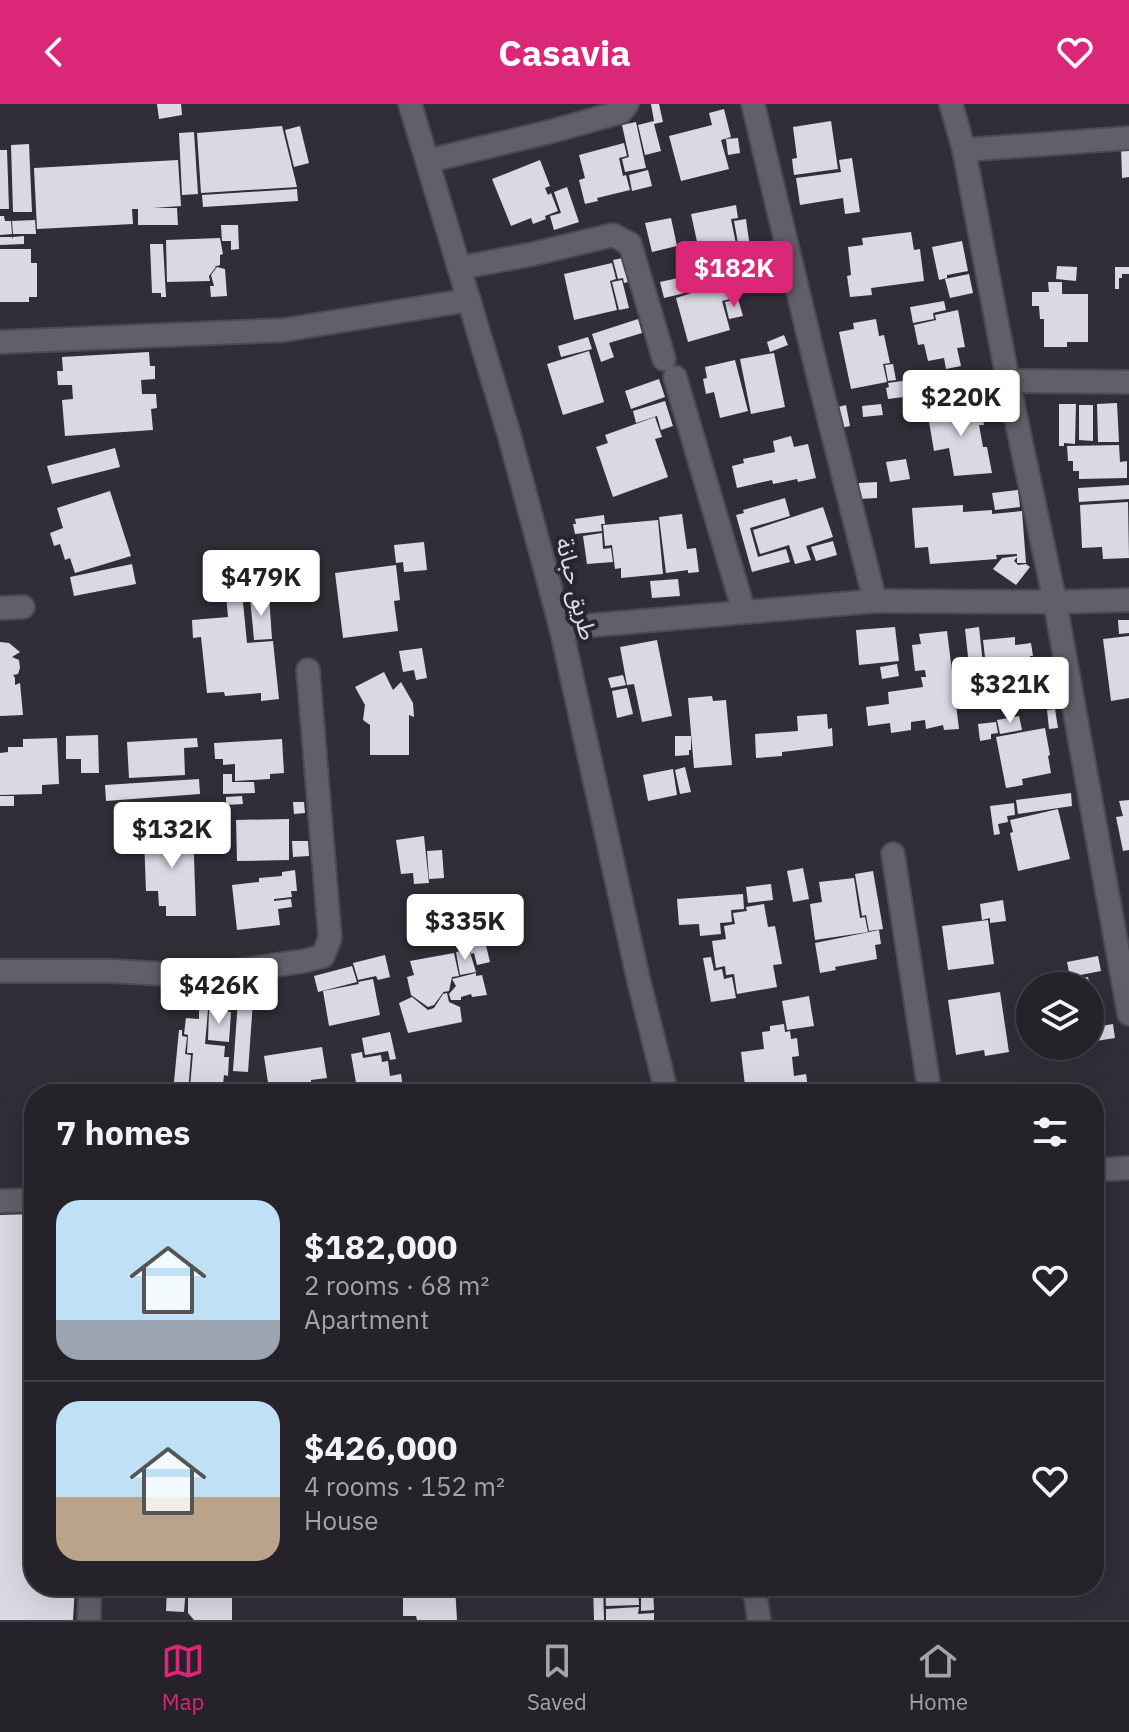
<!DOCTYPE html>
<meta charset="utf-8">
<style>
:root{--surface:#25222a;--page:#2d2a32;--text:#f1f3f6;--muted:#a3a4a8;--line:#423f47;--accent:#db2777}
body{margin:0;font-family:"IBM Plex Sans","Noto Sans Arabic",sans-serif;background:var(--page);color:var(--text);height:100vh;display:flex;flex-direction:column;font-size:30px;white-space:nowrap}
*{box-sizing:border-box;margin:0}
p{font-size:26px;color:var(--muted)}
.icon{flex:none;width:44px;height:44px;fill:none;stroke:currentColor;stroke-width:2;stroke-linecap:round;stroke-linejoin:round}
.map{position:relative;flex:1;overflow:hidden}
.side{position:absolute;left:24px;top:980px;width:1080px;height:512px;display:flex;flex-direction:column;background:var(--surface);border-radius:32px;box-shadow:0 8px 32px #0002,0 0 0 2px var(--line)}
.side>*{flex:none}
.buttons{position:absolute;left:1016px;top:868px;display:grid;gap:16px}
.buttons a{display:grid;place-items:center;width:88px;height:88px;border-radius:50%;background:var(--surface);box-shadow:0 8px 32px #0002,0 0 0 2px var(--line);font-size:40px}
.price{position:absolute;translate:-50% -68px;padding:0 18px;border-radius:8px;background:#fff;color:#222;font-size:26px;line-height:52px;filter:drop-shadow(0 2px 4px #0008)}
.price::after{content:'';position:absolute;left:50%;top:48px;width:24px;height:18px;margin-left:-12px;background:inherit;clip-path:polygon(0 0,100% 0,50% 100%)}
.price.active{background:var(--accent);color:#fff}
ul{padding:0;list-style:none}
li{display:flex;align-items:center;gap:24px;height:200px;padding:0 32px}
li+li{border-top:2px solid var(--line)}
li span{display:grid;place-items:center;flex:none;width:224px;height:160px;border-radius:24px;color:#555}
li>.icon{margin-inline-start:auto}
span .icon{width:96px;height:96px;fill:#fffc;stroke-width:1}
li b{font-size:34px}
h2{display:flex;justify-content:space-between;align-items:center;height:96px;padding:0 32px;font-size:34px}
header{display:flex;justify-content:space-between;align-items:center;height:104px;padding:0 32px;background:var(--accent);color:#fff;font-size:36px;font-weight:700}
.dock{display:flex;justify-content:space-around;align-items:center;height:112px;border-top:2px solid var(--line);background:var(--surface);font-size:22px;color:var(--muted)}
.dock a{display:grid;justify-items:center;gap:4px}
.dock .active{color:var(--accent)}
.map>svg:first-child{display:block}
.building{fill:#dad8e4}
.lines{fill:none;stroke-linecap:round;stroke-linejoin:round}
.minor-casing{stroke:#4c4a52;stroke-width:26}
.tertiary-casing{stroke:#4c4a52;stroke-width:26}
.minor{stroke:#625f6a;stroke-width:22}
.tertiary{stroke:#625f6a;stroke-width:22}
.labels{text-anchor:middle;stroke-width:8;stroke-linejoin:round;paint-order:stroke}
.street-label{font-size:24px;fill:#dddbe2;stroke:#27252e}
</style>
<header><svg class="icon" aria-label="back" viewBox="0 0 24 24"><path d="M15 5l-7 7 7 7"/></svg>Casavia<svg class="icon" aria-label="heart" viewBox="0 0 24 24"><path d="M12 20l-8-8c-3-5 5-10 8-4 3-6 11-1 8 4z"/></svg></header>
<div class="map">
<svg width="1129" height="1516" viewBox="0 0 1129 1516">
<rect width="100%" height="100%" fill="#312e38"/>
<!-- building -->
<g class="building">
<path d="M157,0H181L182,11L159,15Z"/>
<path d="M651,0H659L663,18L654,20L661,47L645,51L638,21L654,17Z"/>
<path d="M724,5L731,33L721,36L729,65L681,77L669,32L712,21L709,9Z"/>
<path d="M831,17L838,65L794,71L792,55L797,54L793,23Z"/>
<path d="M636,18L646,64L625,68L622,55L629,53L622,21Z"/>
<path d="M282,22L297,83L201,89L197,29Z"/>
<path d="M300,22L309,59L294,63L285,26Z"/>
<path d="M194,28L198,90L182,91L179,29Z"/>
<path d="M738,34L740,49L728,51L726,35Z"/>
<path d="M624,39L627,52L619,54L623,72L626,71L630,86L597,94L598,97L585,100L579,76L585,74L579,51Z"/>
<path d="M29,40L32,108H13L11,41Z"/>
<path d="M1121,42H1129V73L1122,74Z"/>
<path d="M0,46H7L9,105H0Z"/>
<path d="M852,54L860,108L845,110L843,94L800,101L796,74L841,68L839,56Z"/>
<path d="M178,56L181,102L153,104H177L178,121H138V105H132L133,120L37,125L34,64Z"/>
<path d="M540,56L550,82L545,84L548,91L551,89L558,107L545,112L546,115L533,120L531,114L511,122L492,75Z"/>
<path d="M648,66L652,82L632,87L629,71Z"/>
<path d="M567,83L579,118L554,126L550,112L561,109L554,88Z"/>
<path d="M297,85L298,97L203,103L202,91Z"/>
<path d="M736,101L738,114L731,115L737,145L709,151L710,154L701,156L691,110Z"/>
<path d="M0,112H4L5,117H11L12,130L0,131Z"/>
<path d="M671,114L677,142L652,148L645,119Z"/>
<path d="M746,115L750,144L739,145L734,117Z"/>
<path d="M35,116L36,130H13L12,117Z"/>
<path d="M221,121H238L239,145L231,146V137H222Z"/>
<path d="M911,128L914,146L920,145L924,177L871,184L872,191L850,193L847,172L851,171L848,143L863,141L862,134Z"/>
<path d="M24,132V140L0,141V133H12V135L13,133Z"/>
<path d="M220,134L223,150L220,151V161L214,163H216L209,172L210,177L167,178L166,136Z"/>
<path d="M962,137L968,167L947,171V174L939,176L932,143Z"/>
<path d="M150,140H163L166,193H161V189H152Z"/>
<path d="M0,145H31V159H37V193H29V198H0Z"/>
<path d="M623,154L628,178L624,179L623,174L618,175L613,156Z"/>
<path d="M752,157L756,174L742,177L738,160Z"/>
<path d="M612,159L616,175L610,177L617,206L574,216L564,170Z"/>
<path d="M736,161L739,177L726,180L730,195L722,197L730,226L688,238L676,194L710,183L664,194L660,178Z"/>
<path d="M1057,162L1077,163L1076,177L1056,175Z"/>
<path d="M217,163L225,165L227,192L211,193L210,182H214L211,171Z"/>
<path d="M1115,163H1129V170H1122V174H1119V185H1115Z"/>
<path d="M969,170L973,189L950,194L945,175Z"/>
<path d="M622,176L629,204L619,206L612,178Z"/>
<path d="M1048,178H1062V190H1088V238H1067V243H1044V215H1040L1039,202H1032V188H1049Z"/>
<path d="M738,195L743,212L729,215L725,198Z"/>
<path d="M944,197L946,206L933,209L934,215L913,219L910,203Z"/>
<path d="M958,206L965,243L957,244L961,262L946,265L944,254L928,257L924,240L918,241L914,221L936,216L935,211Z"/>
<path d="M638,215L642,229L609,239L614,253L601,258L592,230Z"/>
<path d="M876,215L879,232L884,231L890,259L883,260L887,278L851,285L839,228L854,225L853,219Z"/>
<path d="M784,231L788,241L770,248L767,238Z"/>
<path d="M588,233L592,245L561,253L558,242Z"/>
<path d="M589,247L604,298L563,311L547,260Z"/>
<path d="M149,248L150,262H155V275L141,276L142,290H156L157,304L151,305L153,326L65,332L62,296L73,295L72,281H58L57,267H63L62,253Z"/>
<path d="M774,249L785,303L751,310L740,255Z"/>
<path d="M735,256L748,307L720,314L714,288L706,290L703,275L707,274L705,263Z"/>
<path d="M893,260L896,276L888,277L885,261Z"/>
<path d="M659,275L665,293L631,305L625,287Z"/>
<path d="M909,276L911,292L888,295L886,284L889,283L888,279Z"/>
<path d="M963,281L966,297L933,302L931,286Z"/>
<path d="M665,297L673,322L661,326L657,312L636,319L633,307Z"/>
<path d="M980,298L984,321H979L983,343H987L992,369L954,372L949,344L934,347L927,306Z"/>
<path d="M1117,299L1119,338H1098L1097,300Z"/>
<path d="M881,300L883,311L863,313L862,302Z"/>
<path d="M1059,300H1076L1075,340L1064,339V342H1059Z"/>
<path d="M846,301L850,322L841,324L838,303Z"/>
<path d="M1079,301H1093V337L1079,336Z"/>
<path d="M655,313L662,333L655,335L668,373L613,393L596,343L608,339L605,331Z"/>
<path d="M791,332L794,343L808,340L816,374L798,378L797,375L773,380L772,376L737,384L732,362L744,359L743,355L775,348L773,337Z"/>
<path d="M1119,341L1120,358L1127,357V374L1079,375V367H1073V357H1068L1067,342Z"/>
<path d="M115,344L120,363L52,380L47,362Z"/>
<path d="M906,355L910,375L890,378L886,358Z"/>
<path d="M877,378V394L859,395V379Z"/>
<path d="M1129,381V395L1079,398L1078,384Z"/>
<path d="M1018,386L1020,403L995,406L992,389Z"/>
<path d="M110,387L131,452L75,469L70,454L65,456L60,440L54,442L50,429L63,424L57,404Z"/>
<path d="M785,394L790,412L750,424L758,453L786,445L790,458L752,468L736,411L744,409L743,406Z"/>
<path d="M1128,398L1129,454L1103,455L1102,443L1082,444L1080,401Z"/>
<path d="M963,401V408L992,406V410L1022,407L1026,459H1017V453L1014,457L1018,461L1026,460L1030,463L1016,481L993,465L1002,454L1017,452V450L996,451L997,455L930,460L928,443L915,444L912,404Z"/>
<path d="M823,403L833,433L806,442L811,456L795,460L789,441L760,450L753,426Z"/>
<path d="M682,410L687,445L696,444L699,468L688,469V466L666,469L659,413Z"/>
<path d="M604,411L605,420H601L602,427L575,430L573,420H576L575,415Z"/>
<path d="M658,416L663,470L621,474V464L615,465L612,441L605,442L603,421Z"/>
<path d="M602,429L603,445L611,444L613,458L587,460L583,432Z"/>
<path d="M833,437L837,451L816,457L811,443Z"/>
<path d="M424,438L427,466L404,468L403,458L396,459L394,441Z"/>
<path d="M132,460L136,480L74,492L70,473Z"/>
<path d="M299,460L301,486L287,487L285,461Z"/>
<path d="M396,461L400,496L394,497L398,527L343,534L335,469Z"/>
<path d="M678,475L680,492L652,494L650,477Z"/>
<path d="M242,488L247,539L273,537L279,595L261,597V589L225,592L224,588L207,589L201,533L193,534L192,516L228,513L226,490Z"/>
<path d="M269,491L272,535L254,536L250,493Z"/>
<path d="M1118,516H1129V529L1119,530Z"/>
<path d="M895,523L899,557L859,561L856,526Z"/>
<path d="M979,523L986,588L972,589L965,525Z"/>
<path d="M947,527L959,625L944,626L943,621L926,625L925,616L911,618V626L891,629L890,619L868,622L866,603L889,600L888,588L923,583L921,573H926L925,566L915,567L912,541L921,540L919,530Z"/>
<path d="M1129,532V594L1111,597L1103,535Z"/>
<path d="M1015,533V541L1031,539L1033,552H1030L1035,591L990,596L983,536Z"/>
<path d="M657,536L672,612L642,618L634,580L627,581L620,543Z"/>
<path d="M0,538L9,539L20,548L12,553L19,556L20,564L18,570L13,571L15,574V581L20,579L23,611L0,612Z"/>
<path d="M422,544L427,574L416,576L414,566L403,568L399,547Z"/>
<path d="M897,560L899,572L882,575L880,563Z"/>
<path d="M384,568L393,586L401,578L413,599L414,613L409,611V651H370V621L363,616L365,601L355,583Z"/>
<path d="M623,571L626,581L611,584L608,574Z"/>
<path d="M627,584L633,610L617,614L612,587Z"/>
<path d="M712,592L713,597L726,596L732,661L694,664L688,594Z"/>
<path d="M1055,605L1058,624L1049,625L1047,606Z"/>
<path d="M827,610L828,625L832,624L833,642L782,648V652L756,654L755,630L798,627L797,612Z"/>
<path d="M1019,612L1022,626L1000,630L997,616Z"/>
<path d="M996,618L998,629L991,630V635L980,637L978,620Z"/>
<path d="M1045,624L1050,651L1048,652L1051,669L1022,675L1023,681L1006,684L996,633Z"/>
<path d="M98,631L99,669H81V655H66V632Z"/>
<path d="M675,632H691V646H689V651L675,652Z"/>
<path d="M57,634L59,680L42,681V690L0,691V649L8,648V643H23V635Z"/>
<path d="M197,634L198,643L184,644L185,671L129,674L127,638Z"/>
<path d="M282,635L284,669L270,670V675L235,677V660L223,661V655H215L214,639Z"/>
<path d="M685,663L691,688L680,690L675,666Z"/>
<path d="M673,665L677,691L648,697L643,671Z"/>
<path d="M223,670H232V678H254L255,689L223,690Z"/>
<path d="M199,675L200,690L106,697L105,681Z"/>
<path d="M1071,689L1072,702L1018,710L1016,696Z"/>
<rect x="0" y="692" width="14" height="10"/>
<path d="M242,692L243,700L226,701V693Z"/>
<path d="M1129,696V746L1123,747L1116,713L1123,712L1119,697Z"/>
<path d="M293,698H304L305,709L294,710Z"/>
<path d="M1014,699L1015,711L1007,712L1008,718L998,720L1000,730L994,731L990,702Z"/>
<path d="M1058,705L1070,755L1018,767L1010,729L1013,728L1010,716Z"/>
<path d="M289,715V756L237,757L236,716Z"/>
<path d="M193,723L196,812H166V802H159L158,787H146L144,734L164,733L163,724Z"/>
<path d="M424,732L429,779L414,780L413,769L401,770L396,736Z"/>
<path d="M292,737H308L309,752L293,753Z"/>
<path d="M442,746L444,774L429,775L427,747Z"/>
<path d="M803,764L809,795L793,798L787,767Z"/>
<path d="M295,766L297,787H291L292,793L274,795V797L291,795L292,803L278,805L280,821L237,826L232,781L259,778V774L282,772V768Z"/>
<path d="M873,767L883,825L869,827L866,811L862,812L855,770Z"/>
<path d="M854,774L860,814L865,813L868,828L815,836L810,800L822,798L819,778Z"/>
<path d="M771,780L773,796L748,799L746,783Z"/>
<path d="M743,790L744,805L731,806L732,818L720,819L721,830L700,832L699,820L679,821L677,795Z"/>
<path d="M1003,796L1006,817L990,819V814L982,816L980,800Z"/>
<path d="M764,800L768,823L775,822L782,860L773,861L777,883L737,890L734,870L726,871L725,862L716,864L712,837L726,835L724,822L735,820L733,809L747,807L746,803Z"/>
<path d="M988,816L994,860L948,866L942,822Z"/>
<path d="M879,826L881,840L875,841L877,855L835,863L836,866L820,869L815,839Z"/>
<path d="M484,833L490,858L477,861L474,849L471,850L468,837Z"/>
<path d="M469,845L476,868L460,871L456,848Z"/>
<path d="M454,849L459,872L452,873L449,887L444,888L445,886L434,901L428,903L411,891L407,873L414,871L410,857Z"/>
<path d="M385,851L390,873L378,876L376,872L358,876L353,859Z"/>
<path d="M1098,852L1101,867L1070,873L1067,858Z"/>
<path d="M711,853L714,867L722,865L724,875L732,873L736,894L711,898L703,854Z"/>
<path d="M352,862L357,878L318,888L314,872Z"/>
<path d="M476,869V872L482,871L487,891L472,893L471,890L461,893V896H451L449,890L456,882L452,875Z"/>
<path d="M1088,873L1090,882H1048V880Z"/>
<path d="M373,875L380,911L329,922L323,887L359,880L358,878Z"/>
<path d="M238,881L255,882L254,896L237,895Z"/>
<path d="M1000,888L1009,948L985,952L984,946L956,951L948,896Z"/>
<path d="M447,889L449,898L460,903L462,918L408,929L399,899L412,893L428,906L434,904L443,890Z"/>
<path d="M1090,891H1092L1097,919L1090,920Z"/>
<path d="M809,892L814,922L787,926L782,897Z"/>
<path d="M238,896L253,897L248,968L233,967Z"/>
<path d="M199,905L208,906L205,940L225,942L224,953H229L228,972L224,971L222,990L202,988L203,984L190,983L193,949H187L188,931L184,930L186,914L199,915Z"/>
<path d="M209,906L231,908L229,938L208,936Z"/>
<path d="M784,920L785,928L790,927L791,935L797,934L799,952L792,953L794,972L806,970L809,990H746L741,948L764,945L762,928L770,927V922Z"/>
<path d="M1113,920L1115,934L1090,938V924Z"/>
<path d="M179,926H182V932L187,933L185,950L191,951L188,989L173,988Z"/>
<path d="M390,928L396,955L390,956L388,947L365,951L362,934Z"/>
<path d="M322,943L327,974L311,976V979L269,985L264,952Z"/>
<path d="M362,948L363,954L381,951L382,958L388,957L390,972L401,970L403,984H400L401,990H358L351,950Z"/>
<path d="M34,1110V1482H75L73,1516H0V1111Z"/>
<path d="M167,1482H186L184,1508L166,1507Z"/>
<path d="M188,1482H232V1516H194L188,1509Z"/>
<path d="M423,1482H455L457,1516H417L416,1512H403V1493H416Z"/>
<path d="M593,1482H603L604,1516H594Z"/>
<path d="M605,1482H638L639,1501L606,1502Z"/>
<path d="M641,1482H653L654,1506L641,1507Z"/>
<path d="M639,1503L638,1510L654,1509V1516H606V1505Z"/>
</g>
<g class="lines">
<defs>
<g id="minor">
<path d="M951,0L964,46L1008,277L1055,498L1129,496"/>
<path d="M964,46L1129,34"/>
<path d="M427,57L549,28L621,8L627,0"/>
<path d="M459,164L533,150L613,131L630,140L664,255"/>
<path d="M0,238L284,226L469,196"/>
<path d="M675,273L744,508"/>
<path d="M1008,277L1129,278"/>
<path d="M875,497L1055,498L1129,910"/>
<path d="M0,504L23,503"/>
<path d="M561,524L875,497L817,267L753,0"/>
<path d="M893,750L930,990"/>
<path d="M0,867H112L200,872L304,857L323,852L330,834L308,566"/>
<path d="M1094,1066L1129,1064"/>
<path d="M0,1097L34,1096"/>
<path d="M89,1516L90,1482"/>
</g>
<g id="tertiary">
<path d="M410,0L509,330L561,524L639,878L667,990"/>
<path d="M754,1482L759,1516"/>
</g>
</defs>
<!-- minor casing -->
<use href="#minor" class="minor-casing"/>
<!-- tertiary casing -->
<use href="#tertiary" class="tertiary-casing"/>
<!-- minor -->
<use href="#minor" class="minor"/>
<!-- tertiary -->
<use href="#tertiary" class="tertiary"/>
</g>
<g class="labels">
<!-- street labels -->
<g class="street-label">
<text transform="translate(576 485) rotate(76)" y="8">طريق حبانة</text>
</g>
</g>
</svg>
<div class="buttons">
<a><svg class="icon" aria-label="layers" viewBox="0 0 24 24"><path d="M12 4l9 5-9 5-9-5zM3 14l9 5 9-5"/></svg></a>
</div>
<b class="price active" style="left:734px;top:205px">$182K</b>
<b class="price" style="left:961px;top:334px">$220K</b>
<b class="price" style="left:261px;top:514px">$479K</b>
<b class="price" style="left:1010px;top:621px">$321K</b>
<b class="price" style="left:172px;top:766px">$132K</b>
<b class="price" style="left:465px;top:858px">$335K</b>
<b class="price" style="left:219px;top:922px">$426K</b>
<section class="side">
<h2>7 homes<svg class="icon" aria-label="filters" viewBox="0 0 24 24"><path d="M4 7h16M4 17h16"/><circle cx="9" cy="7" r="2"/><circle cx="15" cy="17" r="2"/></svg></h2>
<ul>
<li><span style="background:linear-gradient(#bfe0f5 75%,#9aa5b1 0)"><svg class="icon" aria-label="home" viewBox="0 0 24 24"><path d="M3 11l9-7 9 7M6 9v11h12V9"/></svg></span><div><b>$182,000</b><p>2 rooms · 68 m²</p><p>Apartment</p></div><svg class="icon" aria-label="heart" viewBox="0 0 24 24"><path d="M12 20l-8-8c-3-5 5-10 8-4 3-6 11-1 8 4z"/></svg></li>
<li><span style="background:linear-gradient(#bfe0f5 60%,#b9a48a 0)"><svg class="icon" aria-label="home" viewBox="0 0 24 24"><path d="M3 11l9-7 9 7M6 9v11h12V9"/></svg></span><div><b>$426,000</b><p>4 rooms · 152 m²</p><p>House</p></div><svg class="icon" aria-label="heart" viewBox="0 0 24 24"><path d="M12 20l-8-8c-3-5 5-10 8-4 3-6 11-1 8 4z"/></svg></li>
</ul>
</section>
</div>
<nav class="dock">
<a class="active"><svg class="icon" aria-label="map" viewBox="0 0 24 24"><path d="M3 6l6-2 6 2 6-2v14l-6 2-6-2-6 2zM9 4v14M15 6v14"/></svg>Map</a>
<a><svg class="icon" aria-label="saved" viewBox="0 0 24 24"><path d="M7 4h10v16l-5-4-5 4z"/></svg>Saved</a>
<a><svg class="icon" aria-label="home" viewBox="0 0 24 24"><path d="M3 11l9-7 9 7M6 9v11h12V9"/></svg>Home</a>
</nav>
